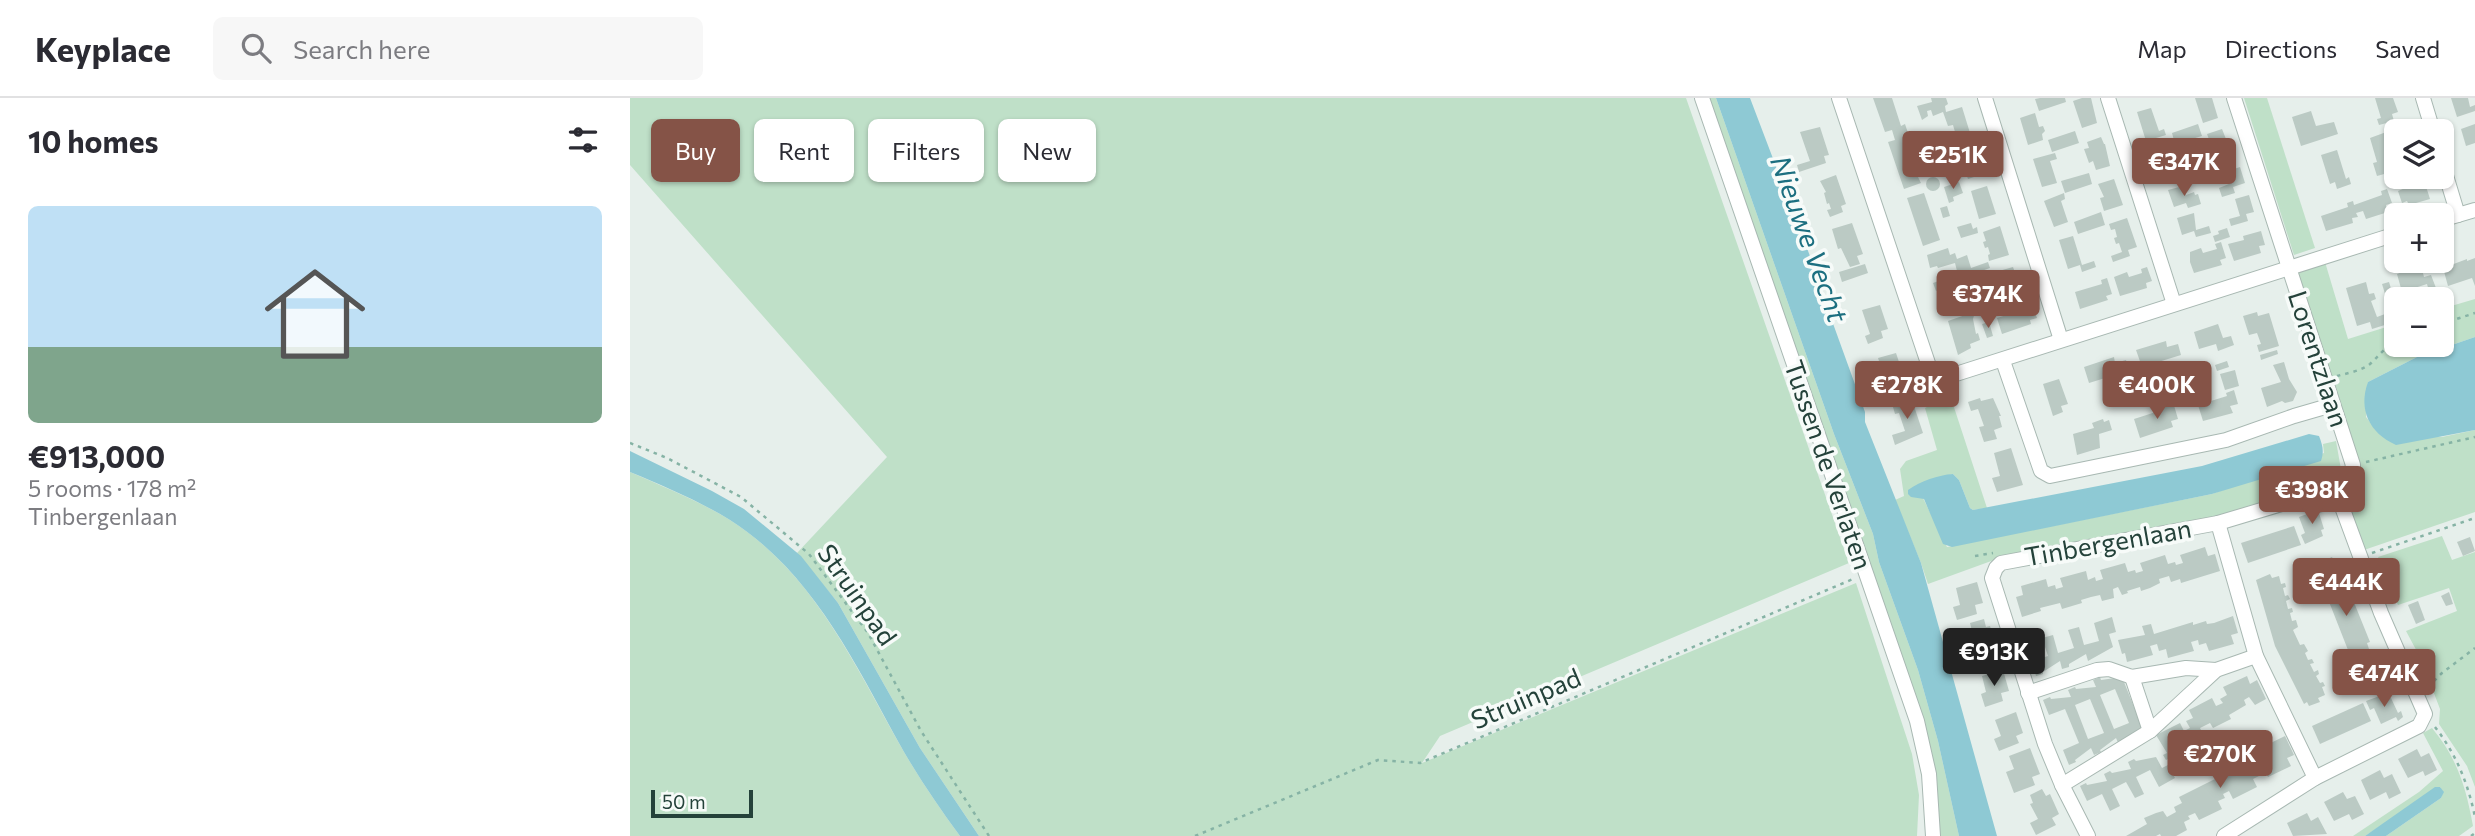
<!DOCTYPE html>
<meta charset="utf-8">
<style>
:root{--surface:#fff;--page:#f7f7f7;--text:#2b2b33;--muted:#7c7c81;--line:#e1e1e2;--accent:#855347}
body{margin:0;font-family:Commissioner,sans-serif;background:var(--page);color:var(--text);height:100vh;display:flex;flex-direction:column;font-size:26px;white-space:nowrap}
*{box-sizing:border-box;margin:0}
p{font-size:23px;color:var(--muted)}
.icon{flex:none;width:38px;height:38px;fill:none;stroke:currentColor;stroke-width:2;stroke-linecap:round;stroke-linejoin:round}
.map{position:relative;flex:1;overflow:hidden}
.side{display:flex;flex-direction:column;background:var(--surface);width:630px}
.side>*{flex:none}
.guide{position:absolute;left:21px;top:21px;width:665px;height:63px;display:flex;gap:14px}
.buttons{position:absolute;left:1754px;top:21px;display:grid;gap:14px}
.buttons a{display:grid;place-items:center;width:70px;height:70px;border-radius:10px;background:var(--surface);box-shadow:0 2px 5px #0004;font-size:35px}
.scale{position:absolute;left:21px;bottom:18px;width:102px;box-sizing:border-box;padding-left:7px;border:4px solid #24423a;border-top:0;font-size:19px;line-height:24px;white-space:nowrap;color:#24423a;-webkit-text-stroke:5px #f7fbf9;paint-order:stroke}
.price{position:absolute;translate:-50% -60px;padding:0 16px;border-radius:7px;background:var(--accent);color:#fff;font-size:23px;line-height:46px;filter:drop-shadow(0 2px 4px #0008)}
.price::after{content:'';position:absolute;left:50%;top:42px;width:21px;height:16px;margin-left:-10px;background:inherit;clip-path:polygon(0 0,100% 0,50% 100%)}
.price.current{background:#222;color:#fff}
ul{padding:0;list-style:none}
li{display:grid;align-content:center;gap:14px;height:371px;padding:0 28px}
li+li{border-top:2px solid var(--line)}
li span{display:grid;place-items:center;height:217px;border-radius:10px;color:#555}
li>.icon{margin-inline-start:auto}
span .icon{width:126px;height:126px;fill:#fffc;stroke-width:1}
li b{font-size:30px}
h2{display:flex;justify-content:space-between;align-items:center;height:84px;padding:0 28px;font-size:30px}
.chip{padding:0 24px;border-radius:10px;background:var(--surface);box-shadow:0 2px 5px #0004;font-size:24px;line-height:63px}
.chip.current{background:var(--accent);color:#fff}
header{display:flex;align-items:center;gap:42px;box-sizing:border-box;height:98px;padding:0 35px;background:var(--surface);border-bottom:2px solid var(--line)}
header strong{font-size:33px}
nav{display:flex;gap:38px;margin-inline-start:auto;font-size:24px}
.search{width:490px;height:63px;background:var(--page);display:flex;align-items:center;gap:18px;box-sizing:border-box;padding:0 24px;border-radius:10px;color:var(--muted);font-size:26px}
main{display:flex;flex:1;min-height:0}
.map>svg:first-child{display:block}
.green{fill:#bfe0c8}
.water{fill:#8ec9d4}
.building{fill:#bbcac4;fill-rule:evenodd}
.lines{fill:none;stroke-linecap:round;stroke-linejoin:round}
.street-casing{stroke:#a8b8b2;stroke-width:16}
.path{stroke:#86b3a5;stroke-width:2.5;stroke-dasharray:3.5 5;stroke-linecap:butt}
.street{stroke:#fff;stroke-width:14}
.labels{text-anchor:middle;stroke-width:7;stroke-linejoin:round;paint-order:stroke}
.street-label{font-size:26px;fill:#24423a;stroke:#f7fbf9}
.water-label{font-size:28px;font-style:italic;fill:#1c6f80;stroke:#f7fbf9}
</style>
<header>
<strong>Keyplace</strong>
<div class="search"><svg class="icon" aria-label="search" viewBox="0 0 24 24"><circle cx="10" cy="10" r="6"/><path d="M15 15l6 6"/></svg>Search here</div>
<nav><a>Map</a><a>Directions</a><a>Saved</a></nav>
</header>
<main>
<section class="side">
<h2>10 homes<svg class="icon" aria-label="filters" viewBox="0 0 24 24"><path d="M4 7h16M4 17h16"/><circle cx="9" cy="7" r="2"/><circle cx="15" cy="17" r="2"/></svg></h2>
<ul>
<li><span style="background:linear-gradient(#bfe0f5 65%,#7fa58c 0)"><svg class="icon" aria-label="home" viewBox="0 0 24 24"><path d="M3 11l9-7 9 7M6 9v11h12V9"/></svg></span><div><b>€913,000</b><p>5 rooms · 178 m²</p><p>Tinbergenlaan</p></div></li>
</ul>
</section>
<div class="map">
<svg width="1845" height="738" viewBox="0 0 1845 738">
<rect width="100%" height="100%" fill="#e6efeb"/>
<!-- green -->
<g class="green">
<path d="M0,0H1056L1219,465L810,638L792,665L1226,485L1282,656L1289,697L1287,738H349L290,650L208,505L167,455L257,359L0,67Z"/>
<path d="M1077,0H1086L1204,336L1243,436L1249,464L1288,572L1308,643L1329,738H1308L1306,692Z"/>
<path d="M1614,0H1637L1685,150L1664,157Z"/>
<path d="M1695,164L1718,241L1766,226V247H1811V211L1845,201V239L1787,259L1738,284L1736,319L1746,332L1812,339L1845,332V414L1734,452L1716,399L1729,387L1731,371L1669,178V174Z"/>
<path d="M1320,297L1357,410L1343,412L1340,410L1329,382L1323,376L1299,382L1293,400L1317,449L1582,396L1694,355L1693,346L1706,343L1712,377L1599,416L1375,458L1298,486L1291,465L1265,402L1274,398L1270,371L1276,363L1307,352L1295,310Z"/>
<path d="M0,374C34,389 69,403 100,422C185,476 226,570 274,654C291,683 310,711 330,738H0Z"/>
<path d="M1812,438L1822,462L1845,454V689L1837,668L1809,626L1810,611L1791,561L1776,533L1827,513L1819,490L1768,507L1748,459Z"/>
<path d="M1802,630C1827,660 1836,689 1843,728L1829,738H1756L1811,700L1813,694L1810,689L1735,738H1723L1789,694L1813,673L1793,635Z"/>
</g>
<!-- water -->
<g class="water">
<path d="M1086,0H1120L1183,166L1190,197L1201,220L1235,314V324L1291,465L1367,738H1329L1308,643L1288,572L1249,464L1243,436L1204,336Z"/>
<path d="M1845,239V332L1766,347C1739,335 1728,311 1738,284L1787,259Z"/>
<path d="M1679,336L1689,338C1693,348 1694,354 1691,363L1582,396L1322,449L1313,446L1294,401L1281,399L1278,396V392C1291,383 1308,377 1323,376L1329,382L1340,410L1343,412L1572,368Z"/>
<path d="M0,353L82,393L114,411L171,458L208,505L290,650L349,738H330C310,711 291,683 274,654C227,570 185,476 100,422C69,403 34,388 0,374Z"/>
<path d="M1805,689H1810L1814,694L1811,700L1756,738H1735Z"/>
</g>
<!-- building -->
<g class="building">
<path d="M1243,0H1262L1271,28L1275,26L1277,32L1283,49L1279,50L1285,68L1289,67L1291,72L1296,70L1298,75L1288,79L1291,85L1274,91L1258,44L1265,42L1262,32L1255,34Z"/>
<path d="M1301,0H1316L1318,6L1315,8L1316,14L1332,9L1340,35L1322,41L1320,35L1325,34L1323,27L1318,28L1313,14L1303,18L1301,12L1297,13L1298,18L1292,22L1287,8L1302,4Z"/>
<path d="M1410,0H1435L1436,4L1409,13L1405,1Z"/>
<path d="M1452,0H1461L1467,25L1452,30L1443,3Z"/>
<path d="M1565,0H1582L1588,20L1573,25Z"/>
<path d="M1745,0H1763L1768,14L1762,16L1764,23L1749,27L1747,21L1751,20Z"/>
<path d="M1821,0H1838L1840,9L1845,7V13L1827,19Z"/>
<path d="M1521,10L1529,33L1534,31L1536,37L1516,43L1507,14Z"/>
<path d="M1681,13L1686,28L1704,24L1708,36L1671,48L1662,19Z"/>
<path d="M1405,15L1409,29L1413,28L1415,33L1412,36L1413,42L1398,47L1390,20Z"/>
<path d="M1568,26L1572,38L1545,46L1542,35Z"/>
<path d="M1845,26V45L1836,48L1831,31Z"/>
<path d="M1190,29L1199,57L1194,58L1196,65L1169,74L1167,67L1180,63L1170,34Z"/>
<path d="M1592,31L1600,51L1598,52L1601,60L1587,65L1584,56L1577,58L1573,47L1580,44L1577,36Z"/>
<path d="M1445,33L1449,45L1422,54L1418,42Z"/>
<path d="M1759,33L1766,56V65L1763,66L1765,73L1747,78L1743,65L1747,64L1740,40Z"/>
<path d="M1471,39L1474,46H1475L1480,68L1466,72L1463,63L1459,65L1454,51L1459,50L1457,44Z"/>
<path d="M1314,44L1319,55L1304,60L1300,48Z"/>
<path d="M1344,47L1353,76L1338,81L1330,58L1327,59L1325,53Z"/>
<path d="M1534,50L1538,64L1544,62L1546,68L1541,70L1543,79L1529,83L1527,76L1525,77L1520,54Z"/>
<path d="M1298,51L1301,61L1294,63L1291,54Z"/>
<path d="M1707,52L1716,81L1719,79L1721,86L1707,91L1705,84L1700,86L1691,57Z"/>
<path d="M1425,55L1427,61L1420,63L1427,85L1412,89L1403,61Z"/>
<path d="M1581,66L1583,72L1556,80L1555,75Z"/>
<path d="M1610,69L1615,85L1603,89L1605,95L1592,99L1589,90L1599,86L1595,74Z"/>
<path d="M1459,75L1462,86L1435,95L1431,83Z"/>
<path d="M1206,77L1216,106L1211,108L1213,114L1200,119L1197,112L1201,111L1199,105L1197,106L1194,95L1196,94L1190,83Z"/>
<circle cx="1303" cy="86" r="7"/>
<path d="M1484,81L1493,107L1474,113L1470,100L1474,99L1468,86Z"/>
<path d="M1794,82L1800,101L1779,107L1777,103L1772,105L1768,93Z"/>
<path d="M1329,84L1333,95L1323,99L1324,103L1319,105L1314,89Z"/>
<path d="M1357,88L1366,116L1349,121L1341,93Z"/>
<path d="M1553,88L1556,97L1564,94L1565,97L1568,96L1571,106L1558,110L1556,105L1544,109L1538,92Z"/>
<path d="M1757,91L1762,105L1756,107L1758,114L1736,121L1733,113L1726,115L1728,119L1722,120L1723,125L1696,133L1691,118L1718,109L1717,105L1723,103L1724,107L1752,97L1751,93Z"/>
<path d="M1294,95L1310,142L1293,148L1277,100Z"/>
<path d="M1434,95L1435,101L1431,103L1438,124L1424,129L1414,103Z"/>
<path d="M1619,97L1624,114L1616,116L1618,123L1601,128L1599,121L1610,118L1605,101Z"/>
<path d="M1317,108L1320,118L1313,120L1310,110Z"/>
<path d="M1471,114L1475,127L1448,136L1444,124Z"/>
<path d="M1564,115L1566,132L1579,128L1581,135L1566,139L1564,133L1552,137L1547,120Z"/>
<path d="M1497,120L1507,149L1498,152L1500,158L1483,164L1481,158L1492,154L1489,145L1486,146L1484,140L1487,139L1485,131L1481,132L1479,126Z"/>
<path d="M1222,125L1233,156L1227,158L1230,166L1220,169L1211,150L1208,151L1202,131Z"/>
<path d="M1341,125L1343,131L1347,129L1348,135L1331,140L1327,129Z"/>
<path d="M1370,128L1379,157L1359,163L1358,157L1360,156L1358,149L1355,150L1353,144L1356,143L1353,134Z"/>
<path d="M1597,130L1600,139L1585,144L1583,138L1589,136L1588,133Z"/>
<path d="M1631,133L1635,147L1629,148L1631,155L1604,163L1598,146L1614,142L1613,138Z"/>
<path d="M1443,138L1452,167L1464,163L1466,169L1452,174L1450,167L1438,171L1429,142Z"/>
<path d="M1591,144L1596,160L1590,162L1592,167L1564,175L1560,164V154L1571,150L1573,155L1587,151L1585,146Z"/>
<path d="M1318,150L1320,157L1325,155L1327,161L1337,157L1341,170L1358,164L1360,170L1343,176L1342,172L1328,177L1325,165L1308,170L1307,168L1300,170L1297,157Z"/>
<path d="M1845,160V188L1842,180L1818,188L1813,170L1837,161V163Z"/>
<path d="M1235,166L1238,175L1212,184L1209,174Z"/>
<path d="M1791,167L1794,179L1801,177L1806,190L1799,193L1797,186L1772,194L1767,176Z"/>
<path d="M1383,169L1389,186L1377,190L1379,196L1358,201L1356,195L1374,188L1369,173Z"/>
<path d="M1517,169L1522,183L1516,185L1517,190L1490,198L1484,179L1497,174L1499,179L1512,175L1511,171Z"/>
<path d="M1326,177L1328,183L1325,184L1329,198L1339,199L1340,201L1350,198L1355,211L1345,214L1343,221L1346,236L1348,235L1350,242L1340,246L1341,250L1328,257L1318,223L1341,215L1337,203L1314,210L1308,192L1306,193L1303,185Z"/>
<path d="M1477,180L1482,196L1476,198L1478,202L1450,211L1445,194L1472,186L1471,182Z"/>
<path d="M1736,184L1739,196L1744,195L1746,201L1741,203L1747,219L1755,216L1758,226L1742,231L1740,224L1727,228L1716,190Z"/>
<path d="M1759,184L1763,197L1756,199L1752,186Z"/>
<path d="M1402,205L1407,220L1400,222L1401,226L1372,236L1367,220L1396,211L1395,208Z"/>
<path d="M1250,207L1258,231L1251,233L1253,240L1238,246L1235,238L1240,236L1232,212Z"/>
<path d="M1627,214L1628,218L1639,215L1649,248L1629,254L1627,247L1631,246L1627,235L1619,237L1613,218Z"/>
<path d="M1359,224L1363,238L1357,240L1352,226Z"/>
<path d="M1588,226L1593,240L1601,238L1604,247L1588,253L1586,246L1569,251L1564,234Z"/>
<path d="M1536,243L1537,249L1548,246L1551,257L1512,269L1506,252Z"/>
<path d="M1647,252L1648,256L1631,262L1630,257Z"/>
<path d="M1266,255L1275,282L1269,284L1271,290L1257,295L1255,287H1257L1248,260Z"/>
<path d="M1484,259L1485,265L1496,262L1500,275L1489,279L1488,276L1459,285L1454,269Z"/>
<path d="M1597,263L1599,269L1587,273L1585,267Z"/>
<path d="M1654,264L1659,281L1667,294L1663,303L1655,305L1652,303L1637,309L1631,290L1651,284L1643,267Z"/>
<path d="M1605,272L1609,288L1595,292L1590,276Z"/>
<path d="M1429,281L1438,306L1431,308L1433,314L1423,318L1413,286Z"/>
<path d="M1604,292L1608,306L1600,308L1603,315L1573,323L1568,307L1597,298L1596,295Z"/>
<path d="M1265,299L1268,307L1282,302L1293,335L1265,347L1262,337L1275,333L1269,315L1265,316L1263,309L1261,300Z"/>
<path d="M1350,300L1351,303L1363,300L1371,318H1369L1372,329L1364,332L1367,341L1354,344L1349,329L1354,328L1348,311L1341,313L1338,304Z"/>
<path d="M1543,304L1548,321L1541,323L1543,329L1510,340L1504,321L1532,312L1531,308Z"/>
<path d="M1473,321L1474,324L1479,322L1482,332L1469,336L1470,350L1447,357L1443,336L1464,330L1462,325Z"/>
<path d="M1381,350L1393,387L1367,394L1362,380L1370,378L1364,355Z"/>
<path d="M1689,408L1693,414L1689,415L1694,431L1691,432L1693,438L1675,446L1671,437L1675,435L1669,419L1685,413L1683,410Z"/>
<path d="M1664,428L1671,447L1618,465L1611,445Z"/>
<path d="M1840,439L1845,453L1833,458L1827,444Z"/>
<path d="M1575,449L1578,458L1585,456L1590,473L1551,485L1550,481L1541,484L1539,478L1529,481L1530,485L1520,490L1511,493L1510,489L1497,493L1498,495L1492,497L1488,489L1483,491L1484,500L1472,503L1470,497L1461,499L1451,502L1452,505L1432,511L1430,505L1410,510L1411,513L1392,519L1386,499L1393,497L1391,488L1416,481L1418,489L1425,487L1426,491L1433,489L1430,480L1456,473L1458,482L1465,479L1466,483L1473,481L1470,472L1495,465L1498,474L1505,472L1506,475L1513,473L1510,465L1535,457L1538,466L1545,464L1546,467L1553,465L1550,457Z"/>
<path d="M1702,459L1715,488L1717,487L1740,544L1737,545L1747,575L1725,582L1715,552H1718L1696,496L1694,497L1681,468Z"/>
<path d="M1640,476L1642,480L1649,478L1651,486L1655,485L1656,489L1653,490L1655,498L1658,497L1660,501L1656,503L1658,511L1662,510L1663,514L1660,515L1662,523L1666,522L1668,529L1663,532L1670,547L1674,546L1678,553L1675,555L1678,562L1682,561L1684,565L1680,566L1684,574L1688,572L1689,576L1686,578L1690,585L1693,584L1695,588L1692,589L1695,597L1688,600L1690,604L1679,608L1677,604L1674,606L1645,548L1626,482Z"/>
<path d="M1347,484L1353,505L1345,507L1347,516L1327,522L1323,509L1330,507L1326,490Z"/>
<path d="M1819,494L1823,506L1816,508L1811,498Z"/>
<path d="M1788,503L1795,522L1786,526L1778,507Z"/>
<path d="M1603,518L1608,535L1601,537L1604,546L1579,553L1576,545L1569,547L1568,542L1561,544L1564,553L1538,560L1536,551L1529,553L1527,546L1520,548L1523,557L1497,564L1495,555L1492,556L1488,542L1515,537L1512,528L1521,526L1524,536L1563,524V527L1576,523L1577,526L1584,525Z"/>
<path d="M1482,519L1486,534L1479,536L1483,549L1458,563L1456,556L1439,566V569L1432,571L1430,563L1413,574V576L1406,578L1402,563L1418,558L1412,540L1423,537L1428,555L1444,550L1438,532L1449,529L1454,547L1469,543L1464,525Z"/>
<path d="M1354,521L1356,529L1360,528L1366,549L1358,551L1360,559L1342,565L1338,552L1343,550L1339,534L1342,533L1340,525Z"/>
<path d="M1373,572L1379,593L1371,595L1373,603L1355,609L1351,596L1356,594L1352,578Z"/>
<path d="M1617,578L1620,586L1627,582L1636,601L1625,607L1619,599L1614,602L1616,607L1599,617L1601,621L1583,630L1580,625L1570,630L1574,638L1566,642L1568,646L1536,662L1533,657L1537,655L1526,637L1550,625L1554,633L1560,630L1556,623L1563,620L1559,612L1582,600L1586,608L1593,605L1590,601L1597,597L1593,589Z"/>
<path d="M1470,579L1471,582L1492,579L1512,629L1489,647L1486,640L1470,652L1471,654L1464,657L1461,650L1445,662L1446,664L1439,667L1433,652L1449,645L1435,611L1419,617L1413,602L1420,599L1421,601L1441,599L1438,592L1445,589L1446,591L1466,589L1463,582ZM1485,591L1499,625L1484,631L1470,597ZM1460,601L1474,635L1458,641L1445,607Z"/>
<path d="M1755,596L1757,601L1761,600L1768,615L1771,613L1773,619L1768,623L1766,619L1751,626L1744,610L1740,612L1736,603Z"/>
<path d="M1733,605L1741,623L1690,646L1682,628Z"/>
<path d="M1386,614L1393,635L1386,638L1389,645L1369,653L1364,641L1371,638L1365,622Z"/>
<path d="M1655,638L1664,657L1657,660L1661,668L1638,679L1634,672L1628,675L1629,678L1623,681L1627,689L1603,701L1599,693L1593,696L1595,700L1588,703L1592,711L1569,722L1565,715L1558,718L1560,721L1554,724L1557,732L1546,738H1531L1530,736L1526,738H1496L1517,726L1514,720L1526,715L1533,713L1537,719L1546,714L1544,709L1552,705L1549,699L1585,681L1583,677L1620,659L1618,656Z"/>
<path d="M1400,650L1410,676L1402,679L1405,687L1384,695L1376,674L1384,671L1379,658Z"/>
<path d="M1787,651L1791,659L1799,655L1807,672L1795,678L1793,673L1778,680L1768,661Z"/>
<path d="M1526,659L1532,670L1538,667L1545,680L1529,689L1520,672L1506,679L1514,696L1505,700L1496,684L1482,691L1490,708L1480,713L1472,696L1457,703L1450,688L1456,685L1457,687L1477,683L1474,676L1480,673L1482,675L1501,671L1498,664L1504,661L1506,663Z"/>
<path d="M1750,672L1754,680L1762,676L1771,695L1759,701L1756,694L1740,702L1731,682Z"/>
<path d="M1412,691L1416,698L1420,696L1429,716L1422,720L1426,727L1406,737L1400,725L1408,721L1400,706L1403,705L1400,697Z"/>
<path d="M1713,694L1717,701L1725,698L1734,716L1722,722L1719,716L1704,723L1694,704Z"/>
<path d="M1677,715L1681,723L1688,719L1697,736L1663,738L1657,725Z"/>
</g>
<g class="lines">
<defs>
<g id="street">
<path d="M1072,0L1287,623L1299,676L1303,738"/>
<path d="M1209,0L1304,283L1766,136"/>
<path d="M1355,0L1431,242"/>
<path d="M1478,0L1544,206"/>
<path d="M1793,0L1803,33"/>
<path d="M1811,61L1828,117"/>
<path d="M1811,122L1845,112"/>
<path d="M1373,263L1411,373L1420,378L1596,342L1664,318L1702,307"/>
<path d="M1588,425L1626,558L1685,680"/>
<path d="M1502,579L1520,633"/>
<path d="M1398,595L1467,572L1479,571L1502,579L1556,570L1586,572"/>
<path d="M1432,687L1520,633L1586,572L1626,558"/>
<path d="M1458,738L1432,687L1415,646L1362,480L1366,470L1371,465L1588,425L1705,390"/>
<path d="M1594,738L1685,680L1789,628L1795,616L1751,515L1705,390L1719,382L1723,367L1604,0"/>
</g>
</defs>
<!-- street casing -->
<use href="#street" class="street-casing"/>
<!-- path -->
<g class="path">
<path d="M1811,226L1845,215"/>
<path d="M1707,278C1718,275 1731,273 1740,266C1749,258 1755,249 1766,243"/>
<path d="M0,345L37,360L111,399L179,456L238,535L291,633L359,738"/>
<path d="M1736,364L1845,339"/>
<path d="M1742,455L1845,420"/>
<path d="M1345,458L1363,455"/>
<path d="M1798,589L1812,575L1845,550"/>
<path d="M1805,629C1826,656 1838,685 1845,719"/>
<path d="M565,738L748,662L790,665L1223,481"/>
<path d="M1841,738L1845,735"/>
</g>
<!-- street -->
<use href="#street" class="street"/>
</g>
<g class="labels">
<!-- street labels -->
<g class="street-label">
<text transform="translate(1688 261) rotate(72)" y="9">Lorentzlaan</text>
<text transform="translate(1198 367) rotate(71)" y="9">Tussen de Verlaten</text>
<text transform="translate(1478 445) rotate(-10)" y="9">Tinbergenlaan</text>
<text transform="translate(227 497) rotate(55)" y="9">Struinpad</text>
<text transform="translate(896 601) rotate(-23)" y="9">Struinpad</text>
</g>
<!-- water labels -->
<g class="water-label">
<text transform="translate(1179 141) rotate(70)" y="10">Nieuwe Vecht</text>
</g>
</g>
</svg>
<div class="buttons">
<a><svg class="icon" aria-label="layers" viewBox="0 0 24 24"><path d="M12 4l9 5-9 5-9-5zM3 14l9 5 9-5"/></svg></a>
<a>+</a>
<a>−</a>
</div>
<div class="scale">50 m</div>
<b class="price" style="left:1323px;top:93px">€251K</b>
<b class="price" style="left:1554px;top:100px">€347K</b>
<b class="price" style="left:1358px;top:232px">€374K</b>
<b class="price" style="left:1277px;top:323px">€278K</b>
<b class="price" style="left:1527px;top:323px">€400K</b>
<b class="price" style="left:1682px;top:428px">€398K</b>
<b class="price" style="left:1716px;top:520px">€444K</b>
<b class="price current" style="left:1364px;top:590px">€913K</b>
<b class="price" style="left:1754px;top:611px">€474K</b>
<b class="price" style="left:1590px;top:692px">€270K</b>
<div class="guide">
<a class="chip current">Buy</a>
<a class="chip">Rent</a>
<a class="chip">Filters</a>
<a class="chip">New</a>
</div>
</div>
</main>
